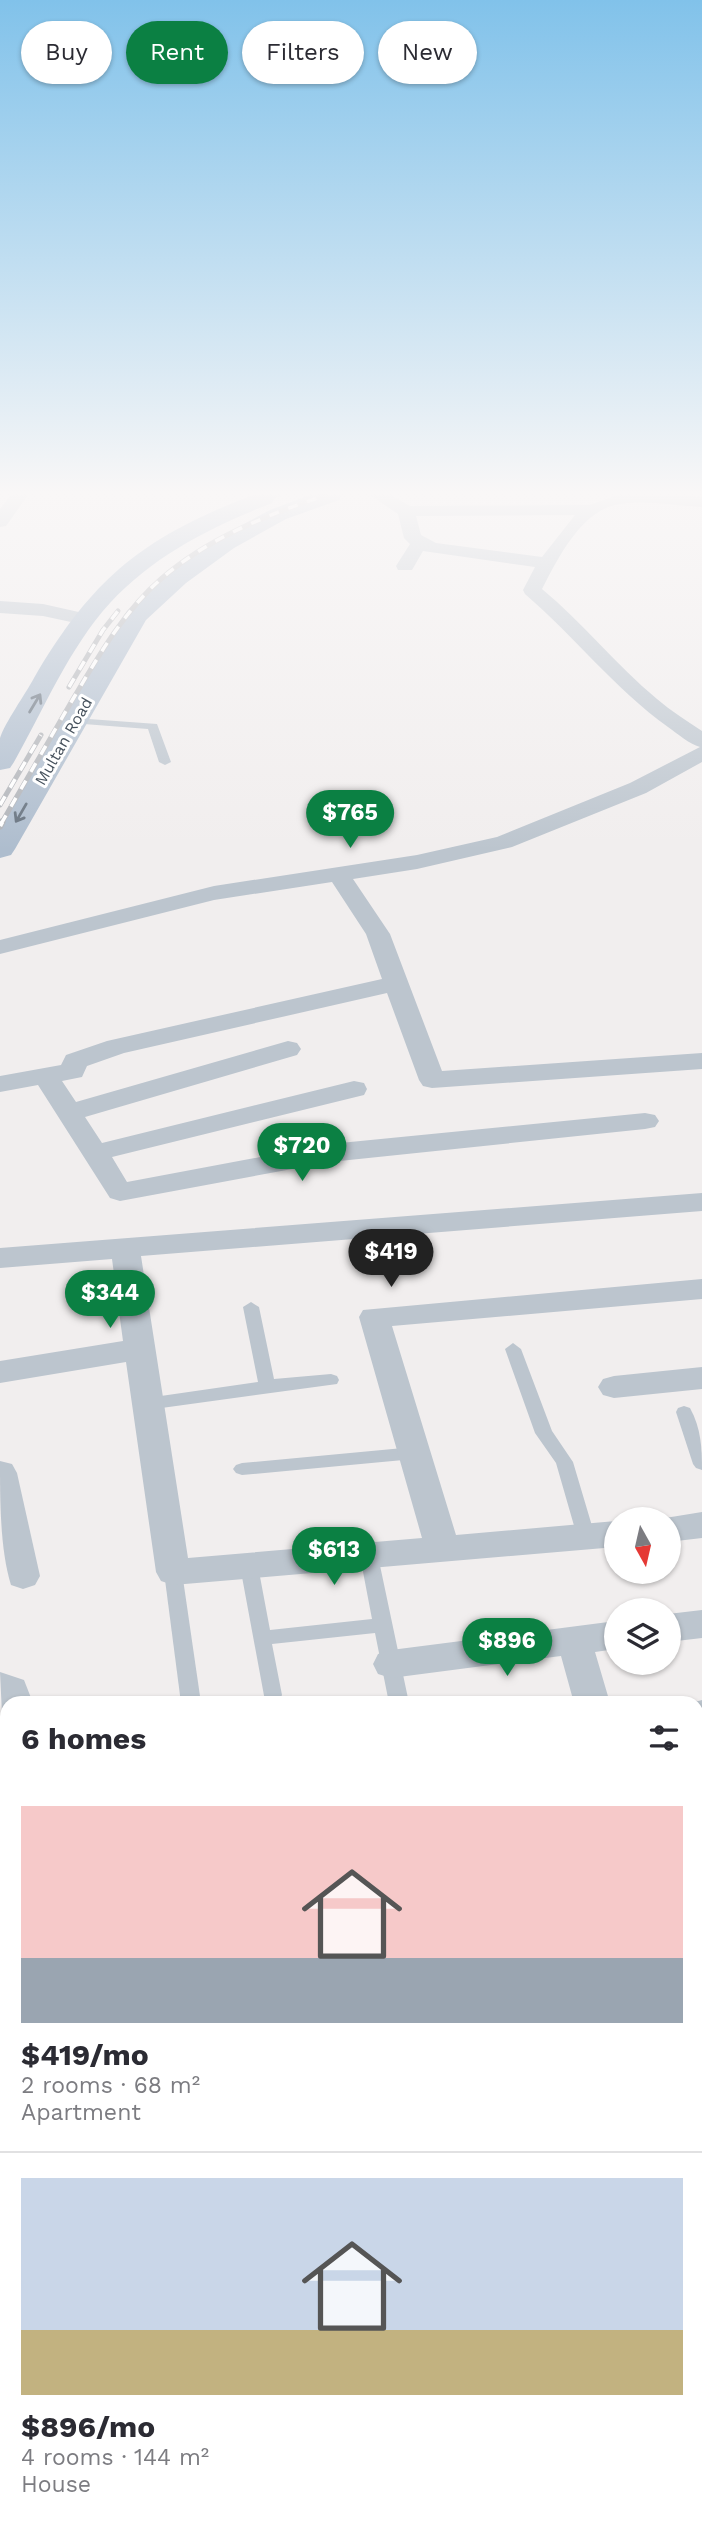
<!DOCTYPE html>
<meta charset="utf-8">
<style>
:root{--surface:#fff;--page:#f7f7f7;--text:#2b2b33;--muted:#7c7c81;--line:#e1e1e2;--accent:#0b8043}
body{margin:0;font-family:"Work Sans",sans-serif;background:var(--page);color:var(--text);height:100vh;display:flex;flex-direction:column;font-size:26px;white-space:nowrap}
*{box-sizing:border-box;margin:0}
p{font-size:23px;color:var(--muted)}
.icon{flex:none;width:38px;height:38px;fill:none;stroke:currentColor;stroke-width:2;stroke-linecap:round;stroke-linejoin:round}
.map{position:relative;flex:1;overflow:hidden}
.sheet{position:absolute;left:0px;top:1696px;width:704px;height:842px;display:flex;flex-direction:column;background:var(--surface);border-radius:21px 21px 0 0;box-shadow:0 2px 5px #0004}
.sheet>*{flex:none}
.banner{position:absolute;left:21px;top:21px;width:662px;height:63px;display:flex;gap:14px}
.needle{width:46px;rotate:172deg}
.tools{position:absolute;left:604px;top:1507px;display:grid;gap:14px}
.tools a{display:grid;place-items:center;width:77px;height:77px;border-radius:50%;background:var(--surface);box-shadow:0 2px 5px #0004;font-size:35px}
.price{position:absolute;translate:-50% -60px;padding:0 16px;border-radius:24px;background:var(--accent);color:#fff;font-size:23px;line-height:46px;filter:drop-shadow(0 2px 4px #0008)}
.price::after{content:'';position:absolute;left:50%;top:42px;width:21px;height:16px;margin-left:-10px;background:inherit;clip-path:polygon(0 0,100% 0,50% 100%)}
.price.active{background:#222;color:#fff}
ul{padding:0;list-style:none}
li{display:grid;align-content:center;gap:14px;height:371px;padding:0 21px}
li+li{border-top:2px solid var(--line)}
li span{display:grid;place-items:center;height:217px;border-radius:0px;color:#555}
li>.icon{margin-inline-start:auto}
span .icon{width:126px;height:126px;fill:#fffc;stroke-width:1}
li b{font-size:30px}
h2{display:flex;justify-content:space-between;align-items:center;height:84px;padding:0 21px;font-size:30px}
.tag{padding:0 24px;border-radius:32px;background:var(--surface);box-shadow:0 2px 5px #0004;font-size:24px;line-height:63px}
.tag.active{background:var(--accent);color:#fff}
.map>svg:first-child{display:block}
.lines{fill:none;stroke-linecap:round;stroke-linejoin:round}
.lane{fill:#bcc5ce;fill-rule:evenodd}
.street{fill:#bcc5ce;fill-rule:evenodd}
.primary{fill:#aebdce;fill-rule:evenodd}
.rail-far1-casing{stroke:#b1b4b9;stroke-width:5}
.rail-casing{stroke:#b1b4b9;stroke-width:7}
.rail-far1{stroke:#fff;stroke-width:3.5;stroke-dasharray:10;stroke-linecap:butt}
.rail{stroke:#fff;stroke-width:4.5;stroke-dasharray:14;stroke-linecap:butt}
.oneway{stroke:#65717e}
.labels{text-anchor:middle;stroke-width:6;stroke-linejoin:round;paint-order:stroke}
.far-street-label{font-size:16px;fill:#46515c;stroke:#fff}
</style>
<div class="map">
<svg width="702" height="2536" viewBox="0 0 702 2536">
<rect width="100%" height="100%" fill="#f1eeee"/>
<g class="lines">
<!-- lane -->
<g class="lane">
<path d="M75,718L157,724L171,762L165,765L159,762L148,729L71,723L69,721Z"/>
<path d="M251,1302L259,1307L274,1379L331,1374L337,1376L339,1380L337,1384L147,1410L141,1408L139,1404L141,1400L147,1398L258,1382L243,1307Z"/>
<path d="M513,1343L521,1349L552,1431L573,1462L595,1536L592,1541L586,1543L580,1541L577,1536L556,1463L535,1433L505,1349Z"/>
<path d="M684,1406L690,1408C701,1428 702,1448 702,1470L696,1468L693,1464L676,1412L678,1408Z"/>
<path d="M414,1447L420,1449L423,1453L420,1457L414,1459L242,1475L236,1473L233,1469L236,1465L242,1463Z"/>
<path d="M369,1549L375,1551L378,1556L409,1703H389L375,1633L272,1644L282,1695L279,1701L272,1703L265,1701L240,1566L243,1561L249,1559L255,1561L258,1566L270,1630L372,1619L360,1556L363,1551Z"/>
<path d="M173,1565L179,1567L182,1572L201,1703H181L164,1572L167,1567Z"/>
</g>
<!-- street -->
<g class="street">
<path d="M11,495H28L6,526L0,527V509Z"/>
<path d="M262,495H281L272,500Z"/>
<path d="M370,495H391L410,506L589,505L618,495L702,497V507C675,506 642,499 615,505C580,513 557,560 542,589C583,623 616,665 657,699C671,711 687,721 702,731V762L646,793L512,847L417,869L353,879L390,934L442,1071L702,1053V1069L432,1088L423,1086L419,1080L387,993L124,1053L87,1066L82,1077L62,1081L76,1102L288,1041L297,1043L301,1049L297,1055L85,1117L102,1143L354,1081L364,1083L367,1089L364,1095L112,1157L127,1182L330,1144L645,1113L655,1115L659,1121L655,1127L645,1129L330,1162L120,1201L110,1198L38,1085L0,1092V1076L61,1065L66,1055L107,1041L382,979L366,934L332,882L214,900L0,954V940L214,886L417,855L497,837L630,783L700,747C689,744 678,734 668,727C615,689 575,637 525,594L523,590L535,567L423,551L412,570H398L396,566L410,544L404,538L398,514ZM575,515L542,557L436,543L421,535L416,516Z"/>
<path d="M0,601L43,604L92,615L95,619L85,625L43,616L0,613Z"/>
<path d="M702,1193V1211L141,1256L188,1558L422,1538L359,1317L363,1310L702,1279V1299L392,1326L456,1535L616,1521V1547L173,1585L161,1581L156,1572L126,1362L0,1383V1361L123,1341L112,1259L0,1268V1248Z"/>
<path d="M702,1367V1389L614,1398L603,1395L598,1387L603,1379L614,1376Z"/>
<path d="M0,1461L12,1464L17,1473L40,1576L35,1585L23,1589L11,1585C0,1550 0,1500 0,1461Z"/>
<path d="M702,1512V1538L668,1542V1519H659Z"/>
<path d="M702,1610V1638L668,1642V1614Z"/>
<path d="M616,1621V1649L595,1652L610,1703H574L561,1656L391,1678L378,1674L373,1664L378,1654L391,1650Z"/>
<path d="M0,1672L24,1680L33,1703H7V1715L2,1714Z"/>
<path d="M702,1700V1730L696,1731V1703H691Z"/>
<path d="M702,2054V2150L696,2148V2055Z"/>
<rect x="0" y="2133" width="7" height="42"/>
<path d="M117,2530H167L165,2536H115Z"/>
</g>
<!-- primary -->
<g class="primary">
<path d="M253,495H273L275,498L272,503C213,526 154,555 110,603C69,648 44,709 14,762L10,768L0,770C0,761 0,748 0,738C4,724 26,693 34,678C93,577 144,537 253,495Z"/>
<path d="M310,495H342L339,500L286,519L234,548L186,583L146,620L15,849L11,855L0,858V824L127,611L169,573L218,538L270,510Z"/>
</g>
<defs>
<g id="rail-far1">
<path d="M69,687L103,630L118,611"/>
<path d="M0,805L41,735"/>
<path d="M1,824C25,782 49,740 73,699C98,657 123,612 161,579C208,538 267,515 326,495"/>
</g>
<path id="rail" d="M0,826L2,822"/>
</defs>
<!-- rail-far1 casing -->
<use href="#rail-far1" class="rail-far1-casing"/>
<!-- rail casing -->
<use href="#rail" class="rail-casing"/>
<!-- rail-far1 -->
<use href="#rail-far1" class="rail-far1"/>
<!-- rail -->
<use href="#rail" class="rail"/>
</g>
<!-- one-way arrows -->
<defs><path id="oneway-shaft" d="M-6 0H5M1.5-3L5.5 0L1.5 3" fill="none" stroke-width="1.6" stroke-linecap="round" stroke-linejoin="round" transform="scale(1.75)"/></defs>
<g class="oneway">
<use href="#oneway-shaft" transform="translate(35 703) rotate(-59)"/>
<use href="#oneway-shaft" transform="translate(21 813) rotate(120)"/>
</g>
<!-- sky -->
<linearGradient id="sky" x2="0" y2="1"><stop stop-color="#81c2ea"/><stop offset="0.58" stop-color="#f9f7f7"/><stop offset="1" stop-color="#f9f7f7" stop-opacity="0"/></linearGradient>
<rect width="702" height="850" fill="url(#sky)"/>
<g class="labels">
<!-- far-street labels -->
<g class="far-street-label">
<text transform="translate(63 741) rotate(-60)" y="6">Multan Road</text>
</g>
</g>
</svg>
<div class="tools">
<a><svg class="needle" viewBox="-14 -14 28 28"><path d="M0-13l5 13h-10z" fill="#e53935"/><path d="M0 13l5-13h-10z" fill="#7c7c81"/></svg></a>
<a><svg class="icon" aria-label="layers" viewBox="0 0 24 24"><path d="M12 4l9 5-9 5-9-5zM3 14l9 5 9-5"/></svg></a>
</div>
<b class="price" style="left:350px;top:850px">$765</b>
<b class="price" style="left:302px;top:1183px">$720</b>
<b class="price active" style="left:391px;top:1289px">$419</b>
<b class="price" style="left:110px;top:1330px">$344</b>
<b class="price" style="left:334px;top:1587px">$613</b>
<b class="price" style="left:507px;top:1678px">$896</b>
<div class="banner">
<a class="tag">Buy</a>
<a class="tag active">Rent</a>
<a class="tag">Filters</a>
<a class="tag">New</a>
</div>
<section class="sheet">
<h2>6 homes<svg class="icon" aria-label="filters" viewBox="0 0 24 24"><path d="M4 7h16M4 17h16"/><circle cx="9" cy="7" r="2"/><circle cx="15" cy="17" r="2"/></svg></h2>
<ul>
<li><span style="background:linear-gradient(#f6c9c9 70%,#9aa5b1 0)"><svg class="icon" aria-label="home" viewBox="0 0 24 24"><path d="M3 11l9-7 9 7M6 9v11h12V9"/></svg></span><div><b>$419/mo</b><p>2 rooms · 68 m²</p><p>Apartment</p></div></li>
<li><span style="background:linear-gradient(#c9d6e8 70%,#c2b280 0)"><svg class="icon" aria-label="home" viewBox="0 0 24 24"><path d="M3 11l9-7 9 7M6 9v11h12V9"/></svg></span><div><b>$896/mo</b><p>4 rooms · 144 m²</p><p>House</p></div></li>
</ul>
</section>
</div>
